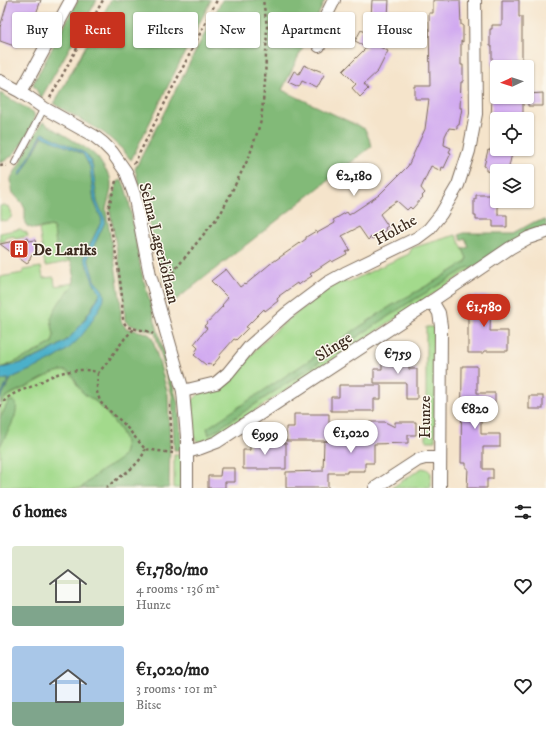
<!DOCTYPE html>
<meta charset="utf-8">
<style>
:root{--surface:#fff;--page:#f2f2f2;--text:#222;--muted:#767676;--accent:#c8321e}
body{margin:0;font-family:"IM FELL DW Pica",serif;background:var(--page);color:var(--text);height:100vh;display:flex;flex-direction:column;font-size:15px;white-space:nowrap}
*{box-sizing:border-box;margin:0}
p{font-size:13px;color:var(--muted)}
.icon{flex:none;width:22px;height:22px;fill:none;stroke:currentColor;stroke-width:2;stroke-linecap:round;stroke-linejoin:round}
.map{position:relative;height:488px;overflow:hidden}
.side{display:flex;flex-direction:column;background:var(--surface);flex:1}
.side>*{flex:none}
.banner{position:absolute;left:12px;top:12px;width:522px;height:36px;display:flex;gap:8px}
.needle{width:26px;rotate:267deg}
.controls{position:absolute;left:490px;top:60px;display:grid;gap:8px}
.controls a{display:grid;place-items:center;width:44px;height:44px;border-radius:4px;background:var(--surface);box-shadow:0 1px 3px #0004;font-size:20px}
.price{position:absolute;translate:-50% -34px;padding:0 9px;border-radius:14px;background:#fff;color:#222;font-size:13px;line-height:26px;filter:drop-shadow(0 1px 2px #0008)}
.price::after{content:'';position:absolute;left:50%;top:24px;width:12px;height:9px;margin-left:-6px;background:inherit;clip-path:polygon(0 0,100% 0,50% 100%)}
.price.current{background:var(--accent);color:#fff}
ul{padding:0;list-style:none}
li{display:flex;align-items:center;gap:12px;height:100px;padding:0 12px}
li span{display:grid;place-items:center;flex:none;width:112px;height:80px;border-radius:4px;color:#555}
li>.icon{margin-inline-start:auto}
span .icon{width:48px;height:48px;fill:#fffc;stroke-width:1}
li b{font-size:17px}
h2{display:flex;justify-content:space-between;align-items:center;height:48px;padding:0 12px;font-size:17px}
.tag{padding:0 14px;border-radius:4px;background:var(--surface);box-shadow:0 1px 3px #0004;font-size:14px;line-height:36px}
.tag.current{background:var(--accent);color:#fff}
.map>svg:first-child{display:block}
.green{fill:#a3da8c;stroke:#6f8255}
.forest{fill:#82ba78;stroke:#5e724b}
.water{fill:#4bb0ca;stroke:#436d74}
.building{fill:#d1aaf0}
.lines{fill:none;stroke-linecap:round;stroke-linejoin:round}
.lane-casing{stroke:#7c6b5b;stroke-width:8}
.street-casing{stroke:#7c6b5b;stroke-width:14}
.path{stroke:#7c6b5b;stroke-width:2.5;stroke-dasharray:3 3;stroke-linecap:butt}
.lane{stroke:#fff;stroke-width:6}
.street{stroke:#fff;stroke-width:12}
.labels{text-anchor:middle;stroke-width:3;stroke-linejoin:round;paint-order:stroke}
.street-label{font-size:16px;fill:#3b2a1e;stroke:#fbf7ec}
.poi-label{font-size:16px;font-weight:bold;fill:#3b2a1e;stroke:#fbf7ec;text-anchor:start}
</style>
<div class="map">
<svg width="546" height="488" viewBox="0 0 546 488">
<rect width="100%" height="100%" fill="#fbf7ec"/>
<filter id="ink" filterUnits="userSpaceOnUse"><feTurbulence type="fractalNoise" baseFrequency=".025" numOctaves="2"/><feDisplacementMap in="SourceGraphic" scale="8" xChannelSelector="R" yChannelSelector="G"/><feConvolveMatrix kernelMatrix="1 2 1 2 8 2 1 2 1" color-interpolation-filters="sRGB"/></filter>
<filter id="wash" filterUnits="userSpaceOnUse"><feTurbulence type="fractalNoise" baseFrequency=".012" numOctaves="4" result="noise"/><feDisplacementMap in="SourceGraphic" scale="16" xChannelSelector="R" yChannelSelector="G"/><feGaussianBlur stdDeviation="0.9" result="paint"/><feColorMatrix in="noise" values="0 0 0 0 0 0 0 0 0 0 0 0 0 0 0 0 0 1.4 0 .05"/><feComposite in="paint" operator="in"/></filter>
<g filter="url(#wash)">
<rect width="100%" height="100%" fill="#f5e4cb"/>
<!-- green -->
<g class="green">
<path d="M4,205L9,207C15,216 10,223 0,220V206Z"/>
<path d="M51,226L53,227L54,229L57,253L60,257L70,260L71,261L47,266L45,265L39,229Z"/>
<path d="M20,229L27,233L28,236L15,239L14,236L5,238V241L0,242V233Z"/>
<path d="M456,235L467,258L466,262L437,280L391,306L208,428L209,435L342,347L407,304L469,267L471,269L211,439C202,443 196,444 192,433V404L193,400L199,394L218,388L228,382L259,346L274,332L290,318L324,292L341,281L349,282L382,266L409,254L412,248Z"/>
<path d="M41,267L43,278L54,277L55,286L74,283L73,286L52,324L54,335L52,343L22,359L0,368V277L23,273V270Z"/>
<path d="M426,327H436L435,441H426Z"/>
<path d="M65,370C75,374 71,375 76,383C78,387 82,390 84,392C88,396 92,399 96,402C104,409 119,427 123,436C125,441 127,448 124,454C120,463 107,466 100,472C93,477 87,483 81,488H0V446L15,416L9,402L0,418V405L6,397L53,373Z"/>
<path d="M174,455H182L181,488H174Z"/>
<path d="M422,468L427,469L431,473V488H394L393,487Z"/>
</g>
<!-- forest -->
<g class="forest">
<path d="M78,0H97L41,98L33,84Z"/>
<path d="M111,0H211L131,160L121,148L104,133L54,104Z"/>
<path d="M222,0H325L306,41L282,90L365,129L372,146L172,303L164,279L135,169Z"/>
<path d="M0,93L33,112C35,115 34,118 34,122C26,136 17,157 0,163Z"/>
<path d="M43,122L89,150L98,158L110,177L111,182V190L106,209L115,264L121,305V321L126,328L147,333L152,337L168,394L170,445L169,488H81C87,483 93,477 100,472C107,466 122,462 125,451C126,447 125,440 123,436C121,429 101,406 95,401C91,398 86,396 82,392C77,386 74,373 66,371C56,369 39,381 30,385C23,389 15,391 8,396C4,398 2,401 0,405V399L12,378L53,359L67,350L103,291L96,283L94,280L88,258L105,222V219L97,202L93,169L92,164L87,155L85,153L42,134L21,175L43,136L83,154L90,167L94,201L102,220L85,255L95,286L100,291V293C98,298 94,303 91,309C84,319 78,330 69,338C53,352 22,364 2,368L32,354L52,343L54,335L51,319L54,311L60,301L73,286C75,277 74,268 70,260L67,258L60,257L57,253L54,229L53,227L51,226L34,229L27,226L25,223V209L22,203L13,193L12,190L11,179L41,124Z"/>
<path d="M122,180L125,187L129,201L141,270L178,404L181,434V450H174L172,395L155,333C146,327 132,329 125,321L124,299L121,274L110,211V206L117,182Z"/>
<path d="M546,220V227L471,269L469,267L407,304L342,347L209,435L207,428L391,306L437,280L466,262L467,258L463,249L469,247L465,238L461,240L459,235L463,233H514L534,222Z"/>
<path d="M7,379L9,380L0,396V380Z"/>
<path d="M9,401H13L16,403C19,415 6,435 0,446V418Z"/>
</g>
<!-- water -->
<path class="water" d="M43,133L85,153L87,155L92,164L93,169L97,202L105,219V222L88,258L94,280C97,285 104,289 104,295C105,301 99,309 96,314C80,342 66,354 37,367C31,370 17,375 12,378C8,381 3,394 0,399V396L9,379H7L0,380V368C20,366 53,352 68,339C79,330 95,305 100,293L93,282L84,257L102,220L94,201L90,167L83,154L42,136L21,175L20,176L19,175L42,134Z"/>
<g id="blocks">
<!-- building -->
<g class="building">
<path d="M8,0H41L36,14L33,13L28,31L23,29L17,47L0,41V27Z"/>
<path d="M372,0H389L388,16L396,17L380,47L388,51L378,71L364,84L368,89L360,97L352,88L356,84L343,71L367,47L355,41L361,30L370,34Z"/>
<path d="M433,0H460L461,25H463V42L461,41V65H463V82H461L460,108H462L459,125H457V129L449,128L445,136L444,145L451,148L449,152L451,153L444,168L442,167L441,171L431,166L421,188L425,193L422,196L423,197L412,209L410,207L407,210L397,201L388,207L380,214L388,226L385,228L386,230L372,239L371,237L368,240L359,227L342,236L350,250L346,252L347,254L332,262L331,260L310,274L312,276L298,285L297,283L279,296H280L277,299L278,301L265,311L264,309L246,327L248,328L236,340L234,339L219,356H220L219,358L212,366L208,363L206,365L194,355L196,353L195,352L198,348L194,344L207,328L204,326L223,306L222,305L228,298L211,281L226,269L240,287L244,284L245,285L270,264L306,239V237L316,231L317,233L335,223L333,220L347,212L349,215L379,195L408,166L425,129L429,99H415V86H430L429,13H433Z"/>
<path d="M502,0H519V17H522V67H492V46H490V29H492V25H502Z"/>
<path d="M304,65L315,70V69L325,73L317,88L302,81L299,87L288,82L294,71L299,74Z"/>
<path d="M543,93V106H528V94Z"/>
<path d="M492,97H523V119H491Z"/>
<path d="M490,149H513L508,171H497V173L486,171V167L484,166L488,150L490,151Z"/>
<path d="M476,195H497V201H498V215H507V227H493V220H476V216H474V199H476Z"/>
<path d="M28,238L29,241L35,240L38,254L32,255L27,264L0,244Z"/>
<path d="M468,296H491L490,331H508V351H484V353H468Z"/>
<path d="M382,357H409V369H417V399H406V383H374V369H382Z"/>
<path d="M462,366H477V393H495V407H481V434H500V447H483V469H493V479H487V488H467L468,468H466V463H461Z"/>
<path d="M339,385H381V399H374V411H331V397H339Z"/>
<rect x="529" y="396" width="14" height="13"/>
<path d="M294,414H329V441H286V427H294Z"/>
<path d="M369,422H385L395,427V422H416V435H408V443L374,444V463H365V471H347V473H328V488H286V472L323,471L324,441H369Z"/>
<path d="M250,443H286V469H243V450H250Z"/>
<path d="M221,468H235V482H225V488H208V476H220Z"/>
</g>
</g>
</g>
<g filter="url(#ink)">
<use href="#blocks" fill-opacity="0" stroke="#7c6b5b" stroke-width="1"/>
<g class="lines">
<defs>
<path id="lane" d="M15,163L30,135L44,108"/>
<g id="street">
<path d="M319,46L315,38L334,0"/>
<path d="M0,81L21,92L44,108L94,136L103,143L112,152L126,172L134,194L150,275L183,391L187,437V488"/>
<path d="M21,92L71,0"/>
<path d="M432,301L439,313L441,326L440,488"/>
<path d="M183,391L216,383L228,373L250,346L287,313L327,283L345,273L417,238L429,229L441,214L458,185L469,151L476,114L475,0"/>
<path d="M187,452L201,448L217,442L432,301L510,248L528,238L546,232"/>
<path d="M375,488L418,460L425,458H440"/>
</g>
</defs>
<!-- lane casing -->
<use href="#lane" class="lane-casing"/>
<!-- street casing -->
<use href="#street" class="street-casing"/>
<!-- path -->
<g class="path">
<path d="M50,98L103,0"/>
<path d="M134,164L217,0"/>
<path d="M0,166L7,165"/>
<path d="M116,181L109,206L108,211C113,239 119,268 122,297C123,304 121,319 125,324C130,331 146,328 153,334"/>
<path d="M165,282L221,213L249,157L261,121L265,82L267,26L263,0"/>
<path d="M98,373L97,386V392L100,401L102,404L123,423L145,449L173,453"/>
<path d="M170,405L172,453"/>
<path d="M0,407C8,393 19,392 33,386C39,383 45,379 52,376C64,371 86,367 98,373L106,364L125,338L135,328"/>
<path d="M106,488C118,477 141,466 145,449"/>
</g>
<!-- lane -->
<use href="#lane" class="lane"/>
<!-- street -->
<use href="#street" class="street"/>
</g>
</g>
<!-- icons -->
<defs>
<symbol id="building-square" viewBox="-11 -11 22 22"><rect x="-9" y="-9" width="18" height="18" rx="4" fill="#c8321e" stroke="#fbf7ec"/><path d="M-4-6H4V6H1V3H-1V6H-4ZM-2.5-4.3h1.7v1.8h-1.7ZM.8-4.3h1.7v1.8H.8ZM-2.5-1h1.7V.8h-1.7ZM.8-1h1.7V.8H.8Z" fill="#fff"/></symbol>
</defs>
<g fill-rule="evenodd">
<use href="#building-square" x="8" y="238" width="22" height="22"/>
</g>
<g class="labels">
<!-- street labels -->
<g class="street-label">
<text transform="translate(395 229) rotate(-29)" y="6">Holthe</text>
<text transform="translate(160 243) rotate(76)" y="6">Selma Lagerlöflaan</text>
<text transform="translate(333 346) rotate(-33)" y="6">Slinge</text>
<text transform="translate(424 417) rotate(-90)" y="6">Hunze</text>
</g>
<!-- poi labels -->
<g class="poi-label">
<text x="33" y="255">De Lariks</text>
</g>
</g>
</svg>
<div class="controls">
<a><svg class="needle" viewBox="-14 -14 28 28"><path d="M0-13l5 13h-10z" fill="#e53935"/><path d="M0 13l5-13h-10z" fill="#767676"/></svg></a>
<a><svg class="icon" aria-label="locate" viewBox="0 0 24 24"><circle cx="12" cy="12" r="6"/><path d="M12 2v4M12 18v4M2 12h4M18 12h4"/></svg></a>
<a><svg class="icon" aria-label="layers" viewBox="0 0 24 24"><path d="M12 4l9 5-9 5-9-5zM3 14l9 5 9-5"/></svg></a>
</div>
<b class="price" style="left:354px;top:197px">€2,180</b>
<b class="price current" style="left:484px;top:328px">€1,780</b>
<b class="price" style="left:398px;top:375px">€759</b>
<b class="price" style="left:475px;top:430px">€820</b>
<b class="price" style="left:351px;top:454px">€1,020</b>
<b class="price" style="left:265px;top:456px">€999</b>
<div class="banner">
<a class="tag">Buy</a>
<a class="tag current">Rent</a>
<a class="tag">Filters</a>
<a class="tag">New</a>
<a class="tag">Apartment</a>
<a class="tag">House</a>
</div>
</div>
<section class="side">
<h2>6 homes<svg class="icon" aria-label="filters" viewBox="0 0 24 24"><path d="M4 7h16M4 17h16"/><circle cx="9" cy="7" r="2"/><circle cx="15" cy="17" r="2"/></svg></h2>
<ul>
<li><span style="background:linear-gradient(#dfe7d0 75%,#7fa58c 0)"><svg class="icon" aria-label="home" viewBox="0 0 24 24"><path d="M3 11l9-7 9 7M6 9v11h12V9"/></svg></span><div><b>€1,780/mo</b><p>4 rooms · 136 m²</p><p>Hunze</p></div><svg class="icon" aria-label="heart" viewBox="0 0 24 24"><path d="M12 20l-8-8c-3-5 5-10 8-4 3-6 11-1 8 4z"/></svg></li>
<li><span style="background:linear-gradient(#a9c7e8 70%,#7fa58c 0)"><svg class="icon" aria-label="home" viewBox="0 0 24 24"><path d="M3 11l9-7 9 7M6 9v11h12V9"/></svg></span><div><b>€1,020/mo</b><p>3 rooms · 101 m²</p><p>Bitse</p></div><svg class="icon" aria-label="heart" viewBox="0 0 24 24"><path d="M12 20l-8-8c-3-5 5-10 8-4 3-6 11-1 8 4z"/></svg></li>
</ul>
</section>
